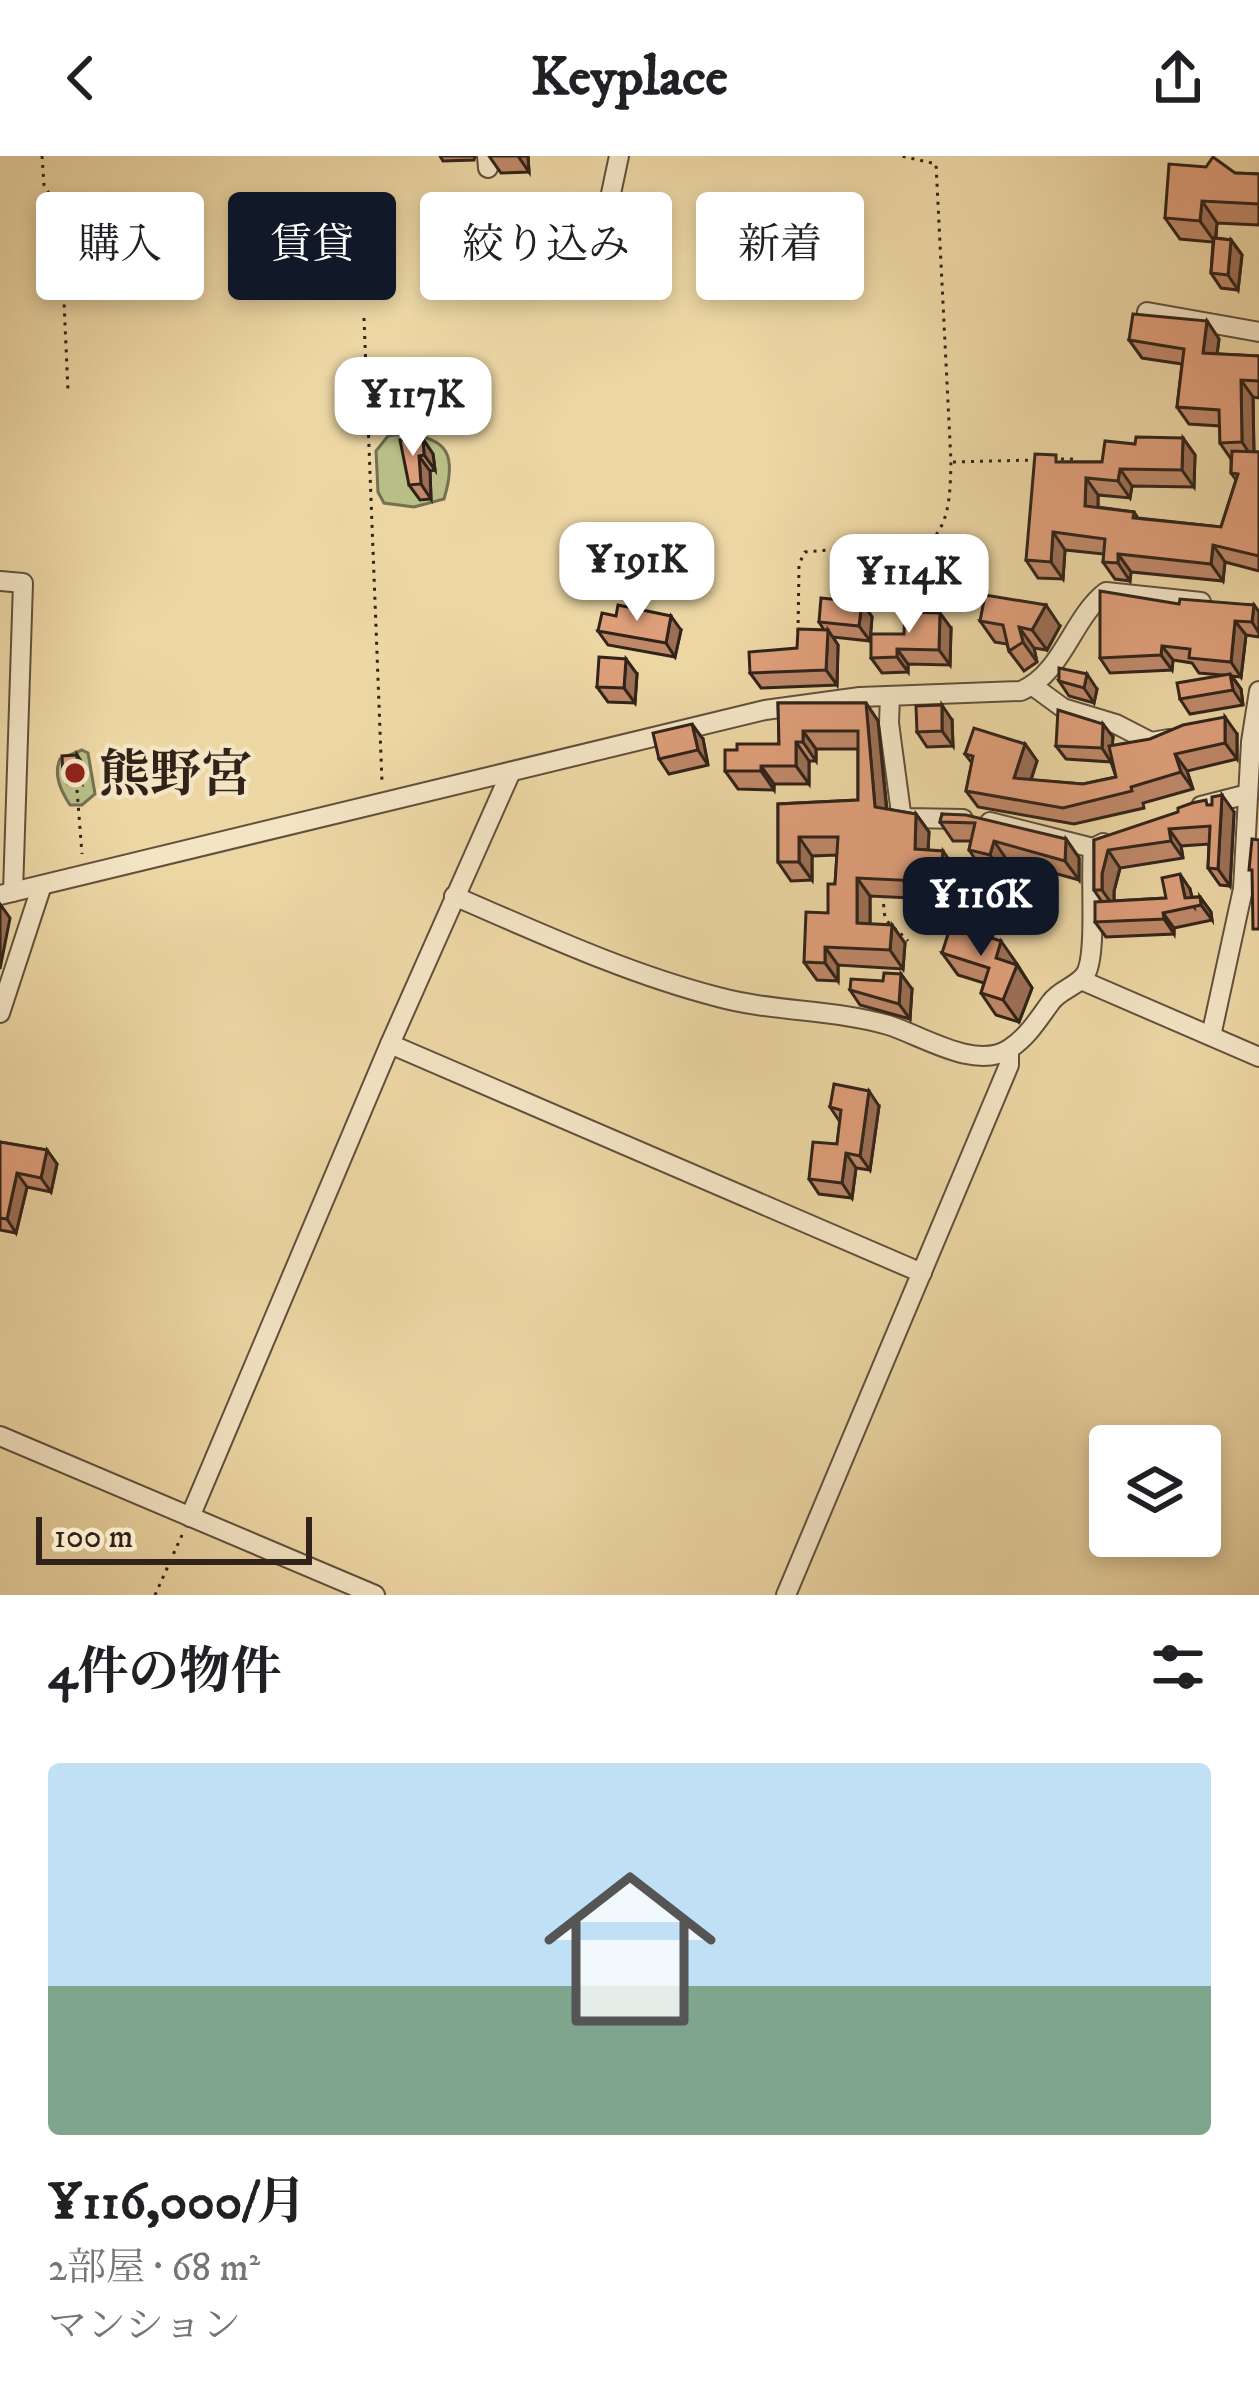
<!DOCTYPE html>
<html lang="ja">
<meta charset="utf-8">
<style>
:root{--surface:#fff;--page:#f2f2f2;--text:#202124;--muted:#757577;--line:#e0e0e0;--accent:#111827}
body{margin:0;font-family:"IM FELL DW Pica","Noto Serif JP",serif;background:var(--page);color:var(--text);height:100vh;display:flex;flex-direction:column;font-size:45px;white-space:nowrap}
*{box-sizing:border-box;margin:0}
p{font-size:39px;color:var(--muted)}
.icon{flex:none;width:66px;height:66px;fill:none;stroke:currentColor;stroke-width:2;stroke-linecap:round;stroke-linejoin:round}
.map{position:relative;height:1439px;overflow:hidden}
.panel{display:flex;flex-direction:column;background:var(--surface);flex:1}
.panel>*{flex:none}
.hud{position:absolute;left:36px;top:36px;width:1188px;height:108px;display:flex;gap:24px}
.controls{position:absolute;left:1089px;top:1269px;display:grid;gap:24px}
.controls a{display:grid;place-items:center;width:132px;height:132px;border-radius:12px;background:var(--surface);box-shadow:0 6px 18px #0003;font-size:60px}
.scale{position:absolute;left:36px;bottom:30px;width:276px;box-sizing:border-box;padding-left:12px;border:6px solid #312319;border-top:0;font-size:33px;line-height:42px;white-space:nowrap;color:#312319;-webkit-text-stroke:9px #f3e4c4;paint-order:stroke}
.price{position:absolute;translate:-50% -102px;padding:0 27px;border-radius:24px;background:#fff;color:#222;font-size:39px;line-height:78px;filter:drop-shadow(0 3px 6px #0008)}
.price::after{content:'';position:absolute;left:50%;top:72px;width:36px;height:27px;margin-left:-18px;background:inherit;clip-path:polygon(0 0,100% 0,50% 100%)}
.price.on{background:var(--accent);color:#fff}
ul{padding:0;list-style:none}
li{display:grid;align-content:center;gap:24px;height:636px;padding:0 48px}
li+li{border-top:3px solid var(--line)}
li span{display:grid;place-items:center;height:372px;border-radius:12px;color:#555}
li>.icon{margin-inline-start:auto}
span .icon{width:216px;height:216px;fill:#fffc;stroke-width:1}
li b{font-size:51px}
h2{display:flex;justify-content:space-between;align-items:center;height:144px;padding:0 48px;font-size:51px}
.tag{padding:0 42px;border-radius:12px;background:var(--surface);box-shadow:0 6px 18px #0003;font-size:42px;line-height:108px}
.tag.on{background:var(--accent);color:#fff}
header{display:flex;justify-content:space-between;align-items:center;height:156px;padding:0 48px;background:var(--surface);font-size:54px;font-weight:700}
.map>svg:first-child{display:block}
.green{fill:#b8be86;stroke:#747050;stroke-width:3}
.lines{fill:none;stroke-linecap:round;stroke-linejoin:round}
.street-casing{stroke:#60503c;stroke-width:22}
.path{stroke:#312319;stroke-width:3;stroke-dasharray:3 6;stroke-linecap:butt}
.street{stroke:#f3e4c4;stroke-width:18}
.wall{fill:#bf8869;stroke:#312319;stroke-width:3}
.shaded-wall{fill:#9b6f55;stroke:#312319;stroke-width:3}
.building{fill:#de9e7a;stroke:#312319;stroke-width:3}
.poi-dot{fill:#8f2418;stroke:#f3e4c4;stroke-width:4.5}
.labels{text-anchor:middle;stroke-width:9;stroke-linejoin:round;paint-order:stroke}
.poi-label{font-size:51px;font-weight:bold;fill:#312319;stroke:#f3e4c4;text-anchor:start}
</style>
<header><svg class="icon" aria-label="back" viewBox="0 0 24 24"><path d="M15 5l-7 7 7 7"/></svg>Keyplace<svg class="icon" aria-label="share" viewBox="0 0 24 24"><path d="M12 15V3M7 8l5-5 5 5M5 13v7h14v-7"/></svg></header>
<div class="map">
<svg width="1259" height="1439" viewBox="0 0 1259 1439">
<rect width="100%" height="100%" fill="#ecd6a4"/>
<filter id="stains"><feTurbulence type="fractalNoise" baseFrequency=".00167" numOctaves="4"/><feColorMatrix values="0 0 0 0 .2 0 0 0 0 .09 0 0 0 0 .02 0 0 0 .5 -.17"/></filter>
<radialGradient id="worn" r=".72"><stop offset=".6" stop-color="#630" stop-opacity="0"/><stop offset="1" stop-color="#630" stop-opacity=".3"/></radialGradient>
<!-- green -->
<g class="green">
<path d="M403,278C449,281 457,300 444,343L414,351L384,347L378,336L376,295L388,280Z"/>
<path d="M82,594L88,597L95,638L82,649H70C61,635 53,619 60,603Z"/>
</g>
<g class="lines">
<defs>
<g id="street">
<path d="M487,0L488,12"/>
<path d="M596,108L619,0"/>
<path d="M1147,156L1259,176"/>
<path d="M0,425L23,427L13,736"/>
<path d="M1033,530L1063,552L1116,568L1151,586L1169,583"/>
<path d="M890,541L889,567L901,657L907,662L963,663"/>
<path d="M1201,650L1248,638"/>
<path d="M990,666L1093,692L1103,687"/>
<path d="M0,739L765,554L860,541L1021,535C1063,517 1072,462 1106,436L1201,446"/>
<path d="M454,740C540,777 628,818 718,841C773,856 833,853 888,869C921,879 975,915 1009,893C1028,881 1039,862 1051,846C1060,833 1079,830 1086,817C1097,797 1090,721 1093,692"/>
<path d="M1081,824L1259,901"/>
<path d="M0,857L41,732"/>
<path d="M1211,880L1243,733L1251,586L1259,535"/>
<path d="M390,888L922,1117"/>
<path d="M0,1280L375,1439"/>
<path d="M190,1361L390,888L510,618"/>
<path d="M786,1439L1009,909V894"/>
</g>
</defs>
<!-- street casing -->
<use href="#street" class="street-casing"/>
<!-- path -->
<g class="path">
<path d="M42,0L44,29L60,56L68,235"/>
<path d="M364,162L382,626"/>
<path d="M1061,303H1075"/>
<path d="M953,306L1033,304"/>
<path d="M798,476L799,408L805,396L929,386C951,368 950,333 951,306L936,8L901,0"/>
<path d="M77,634L82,698"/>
<path d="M884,739C882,771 889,764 908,785"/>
<path d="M155,1439L182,1379"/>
</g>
<!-- street -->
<use href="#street" class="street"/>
</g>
<!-- wall -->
<g class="wall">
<path d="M440,0H475L474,4L443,5Z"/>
<path d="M489,0H528L529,16L501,17Z"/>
<path d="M1235,17L1259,18V69L1217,67L1216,82L1231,84L1242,99L1238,134L1221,132L1211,117L1213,86L1180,83L1165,62Z"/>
<path d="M1207,165L1219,183L1217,198L1259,200V242L1253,241L1254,296H1259V415L1225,406L1223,425L1131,416L1130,425L1115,423L1103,406L1104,398L1065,394L1063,423L1038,422L1026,404L1061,306H1102L1135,288L1183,282L1195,299L1194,331L1132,330L1130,342L1098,339V351L1134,356L1138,362L1221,371L1236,324L1231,317V303L1220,287V270L1189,268L1177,251L1182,208L1142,202L1129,184Z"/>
<path d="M423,283L433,298L435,314L430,315L431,343L420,344L409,329Z"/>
<path d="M862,446L872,461L870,485L833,481L838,489L837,529L761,532L750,517L797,492L824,474L819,466Z"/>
<path d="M1179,448L1254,449L1259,456V481L1246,479L1241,521L1232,520L1241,533L1243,549L1190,558L1180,543L1223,519L1199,517L1192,507L1173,504L1172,514L1110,517L1100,502Z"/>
<path d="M980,465L1060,470L1047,494L1034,492L1037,506L1024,515L1009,495L1007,488L995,486Z"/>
<path d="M951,472L950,509L908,508V516L882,517L871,502L904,478Z"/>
<path d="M681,474L675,501L608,489L598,475Z"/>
<path d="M637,518L635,547L608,546L597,531Z"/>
<path d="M1059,525L1097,533L1094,547L1069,540Z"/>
<path d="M778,547H866L878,565L887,653L916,658L929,676L928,694L956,714L953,744L870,740V768L905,787L903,813L838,809V825L817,824L804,806L828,757L835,728L837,699L812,700V724L791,725L778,706V648L858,644V593H816V605H809V628H774V634L738,633L725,615L737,594L779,588Z"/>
<path d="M952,564L953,590L927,591L917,576Z"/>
<path d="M1237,578V603L1187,615L1193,633L1143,647L1144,652L1074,668L978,651L966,635L972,607L965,598L1025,588L1037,605L1031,624L1083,628L1116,621L1111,606L1066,603L1056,590L1113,581L1112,590Z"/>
<path d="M703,583L708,609L669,618L659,603Z"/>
<path d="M77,599L82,607V627L68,628L63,620Z"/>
<path d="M1210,649L1234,656L1230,730L1220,729L1208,712L1209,688L1181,690L1183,702L1120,712L1114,735V745L1166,742L1190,733L1192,741H1200L1211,756L1212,764L1174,772V778L1106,781L1095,766L1102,746L1094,734V684Z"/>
<path d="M942,658L1066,683L1079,702V724L1007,704L1003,718L982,713L969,694L971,685H953L940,666Z"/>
<path d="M942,797L1017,808L1032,832L1019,866L996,859L981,837L984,827L958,819Z"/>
<path d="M912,833L910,863L860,849L850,834Z"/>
<path d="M879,950L870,1014L856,1012L852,1042L819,1038L809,1023L837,988L840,966L830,951Z"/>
<path d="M0,986L47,994L57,1008L51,1036L27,1031L16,1077L0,1074Z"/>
</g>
<!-- shaded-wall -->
<g class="shaded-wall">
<path d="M518,0H528L529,16Z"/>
<path d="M1202,45L1217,67L1215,86L1200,65Z"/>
<path d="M1231,84L1242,99L1238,134L1228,119Z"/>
<path d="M1207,165L1219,183L1215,214L1203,197Z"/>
<path d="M1241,224L1253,241L1254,304L1242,286Z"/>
<path d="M1183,282L1195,299L1194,331L1182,314Z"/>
<path d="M423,283L433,298L435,314L424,299Z"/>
<path d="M419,300L430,315L431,343L421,328Z"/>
<path d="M1120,313L1132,330L1130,342L1118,325Z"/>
<path d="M1086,322L1098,339V367L1085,350Z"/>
<path d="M1053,376L1065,394L1063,423L1051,406Z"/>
<path d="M1213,389L1225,406L1223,425L1211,408Z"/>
<path d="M1118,398L1131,416L1130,425L1118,407Z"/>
<path d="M862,446L872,461L870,485L859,470Z"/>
<path d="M1046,449L1060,470L1047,494L1032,474Z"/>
<path d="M1254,449L1259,456V477L1252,466Z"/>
<path d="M940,457L951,472L950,509L939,494Z"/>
<path d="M671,460L681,474L675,501L666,487Z"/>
<path d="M1235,465L1246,479L1241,521L1231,506Z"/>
<path d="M1019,471L1034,492L1037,506L1023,486Z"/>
<path d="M828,474L838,489L837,529L826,514Z"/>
<path d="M1162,490L1173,504L1172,514L1161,499Z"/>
<path d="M897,493L908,508V516L897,501Z"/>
<path d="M626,503L637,518L635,547L624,532Z"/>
<path d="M1087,518L1097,533L1094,547L1084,532Z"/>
<path d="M1230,518L1241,533L1243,549L1233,534Z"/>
<path d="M866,547L878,565L888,669L875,651Z"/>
<path d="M942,549L952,564L953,590L942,575Z"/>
<path d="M1225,561L1237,578V603L1225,587Z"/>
<path d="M692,568L703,583L708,609L698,594Z"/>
<path d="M1103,568L1113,581L1111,606L1102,592Z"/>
<path d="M803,575L816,593V605L803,586Z"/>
<path d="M796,586L809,605V628L796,610Z"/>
<path d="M1025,588L1037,605L1026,638L1014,622Z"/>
<path d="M1175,598L1187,615L1193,633L1181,616Z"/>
<path d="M77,599L82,607V627L77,620Z"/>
<path d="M761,610L774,628V634L761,615Z"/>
<path d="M1222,639L1234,656L1230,730L1218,713Z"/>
<path d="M916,658L929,676L927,711L915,693Z"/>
<path d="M1169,673L1181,690L1183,702L1171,685Z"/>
<path d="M799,681L812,700V724L799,706Z"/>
<path d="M1066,683L1079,702V724L1065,705Z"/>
<path d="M994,685L1007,704L1003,718L990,699Z"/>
<path d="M1108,694L1120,712L1114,735V751L1102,734V718Z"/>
<path d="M943,695L956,714L953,744L940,726Z"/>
<path d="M1180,718L1190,733L1194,751L1185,742Z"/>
<path d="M857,722L870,740V786L857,767Z"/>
<path d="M1200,741L1211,756L1212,764L1201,749Z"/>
<path d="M0,748L10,762L0,813Z"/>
<path d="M1163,757L1174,772V778L1164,763Z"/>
<path d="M892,769L905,787L903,813L890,794Z"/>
<path d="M1001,785L1017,808L1014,817L1017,809L1032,832L1019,866L1003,844L996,802Z"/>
<path d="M825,791L838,809V825L825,807Z"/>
<path d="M901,818L912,833L910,863L899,848Z"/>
<path d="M869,935L879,950L870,1014L860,1000Z"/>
<path d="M47,994L57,1008L51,1036L41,1022Z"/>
<path d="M846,997L856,1012L852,1042L842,1027Z"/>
<path d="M17,1017L27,1031L16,1077L7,1063Z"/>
</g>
<!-- building -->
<g class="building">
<path d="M1213,1L1235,17L1259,18V48L1202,45L1200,65L1165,62L1169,8L1206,11Z"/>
<path d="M1214,82L1231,84L1228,119L1211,117Z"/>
<path d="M1133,158L1207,165L1203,197L1259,200V225L1241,224L1242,286L1220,287L1219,254L1177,251L1184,193L1129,184Z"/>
<path d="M1136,281L1183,282L1182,314L1120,313L1118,325L1086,322L1085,350L1134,356L1133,362L1221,371L1238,318L1231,317L1232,295L1259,296V400L1213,389L1211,408L1118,398V407L1103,406L1105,383L1053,376L1051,406L1026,404L1035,298L1056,299V306H1102L1105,285L1135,288Z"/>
<path d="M423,283L424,299L419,300L421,328L409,329L400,284Z"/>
<path d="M1100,435L1179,448L1180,443L1254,449L1252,466L1235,465L1231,506L1189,502L1190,493L1162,490L1161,499L1100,502Z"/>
<path d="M985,439L1046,449L1032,474L1019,471L1023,486L1009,495L1003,469L980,465Z"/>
<path d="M821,442L862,446L859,470L819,466Z"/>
<path d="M618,449L671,460L666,487L598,475L602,457L616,460Z"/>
<path d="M905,456L940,457L939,494L897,493V501L871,502V478H904Z"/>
<path d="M798,473L828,474L826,514L750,517L749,496L797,492Z"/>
<path d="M599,501L626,503L624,532L597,531Z"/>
<path d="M1059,512L1087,518L1084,532L1059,525Z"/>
<path d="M1230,518L1233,534L1180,543L1177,527Z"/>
<path d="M778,547H866L875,651L916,658L915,693L943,695L940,726L857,722V767L892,769L890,794L825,791V807L804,806L806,756L828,757V728H835L838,681H799V706H778V648L858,644V575H803V586H796V610H761V615H725V594H737V588H779Z"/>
<path d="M942,549V575L917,576L916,550Z"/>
<path d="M1058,554L1103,568L1102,592L1056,590Z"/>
<path d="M1225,561V587L1175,598L1181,616L1131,631L1132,635L1063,652L966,635L973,600L965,598L974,572L1025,588L1014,622L1083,628L1116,621L1109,590L1150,583L1183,569Z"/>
<path d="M692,568L698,594L659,603L653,577Z"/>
<path d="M77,599V620H63L62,600Z"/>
<path d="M1222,639L1218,713L1208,712L1210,670L1169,673L1171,685L1108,694L1102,718V734H1094V684L1178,656V652L1192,647L1206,644L1207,649H1212V641Z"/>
<path d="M942,658L966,659L1066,683L1065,705L994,685L990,699L969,694L975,667L940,666Z"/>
<path d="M1252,683L1259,684V773H1253L1252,714H1249Z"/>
<path d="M1180,718L1185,742L1200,741L1201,749L1163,757L1164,763L1095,766V746L1166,742L1162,722Z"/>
<path d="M951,769L1001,785L996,802L1017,809L1003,844L981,837L989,812L942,797Z"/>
<path d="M884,817L901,818L899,848L850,834L851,823L883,825Z"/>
<path d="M834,928L869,935L860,1000L846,997L842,1027L809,1023L813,986L837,988L841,954L830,951Z"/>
<path d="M0,986L47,994L41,1022L17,1017L7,1063L0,1062Z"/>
</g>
<!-- markers -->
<circle class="poi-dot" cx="75" cy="617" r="12"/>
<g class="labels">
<!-- poi labels -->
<g class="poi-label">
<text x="99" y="635">熊野宮</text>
</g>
</g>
<rect width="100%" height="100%" filter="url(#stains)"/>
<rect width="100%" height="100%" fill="url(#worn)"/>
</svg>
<div class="controls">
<a><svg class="icon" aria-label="layers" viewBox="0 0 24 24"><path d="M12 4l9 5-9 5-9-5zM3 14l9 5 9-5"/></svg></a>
</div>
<div class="scale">100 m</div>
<b class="price" style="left:413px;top:303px">¥117K</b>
<b class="price" style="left:637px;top:468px">¥191K</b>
<b class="price" style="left:909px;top:480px">¥114K</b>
<b class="price on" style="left:981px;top:803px">¥116K</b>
<div class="hud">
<a class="tag">購入</a>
<a class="tag on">賃貸</a>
<a class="tag">絞り込み</a>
<a class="tag">新着</a>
</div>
</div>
<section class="panel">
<h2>4件の物件<svg class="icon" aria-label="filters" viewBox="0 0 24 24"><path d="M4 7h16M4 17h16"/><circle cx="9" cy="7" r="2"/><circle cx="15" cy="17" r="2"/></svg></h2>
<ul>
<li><span style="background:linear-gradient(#bfe0f5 60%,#7fa58c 0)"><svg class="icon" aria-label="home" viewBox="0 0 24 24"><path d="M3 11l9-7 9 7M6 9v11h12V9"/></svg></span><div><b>¥116,000/月</b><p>2部屋 · 68 m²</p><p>マンション</p></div></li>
</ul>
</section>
